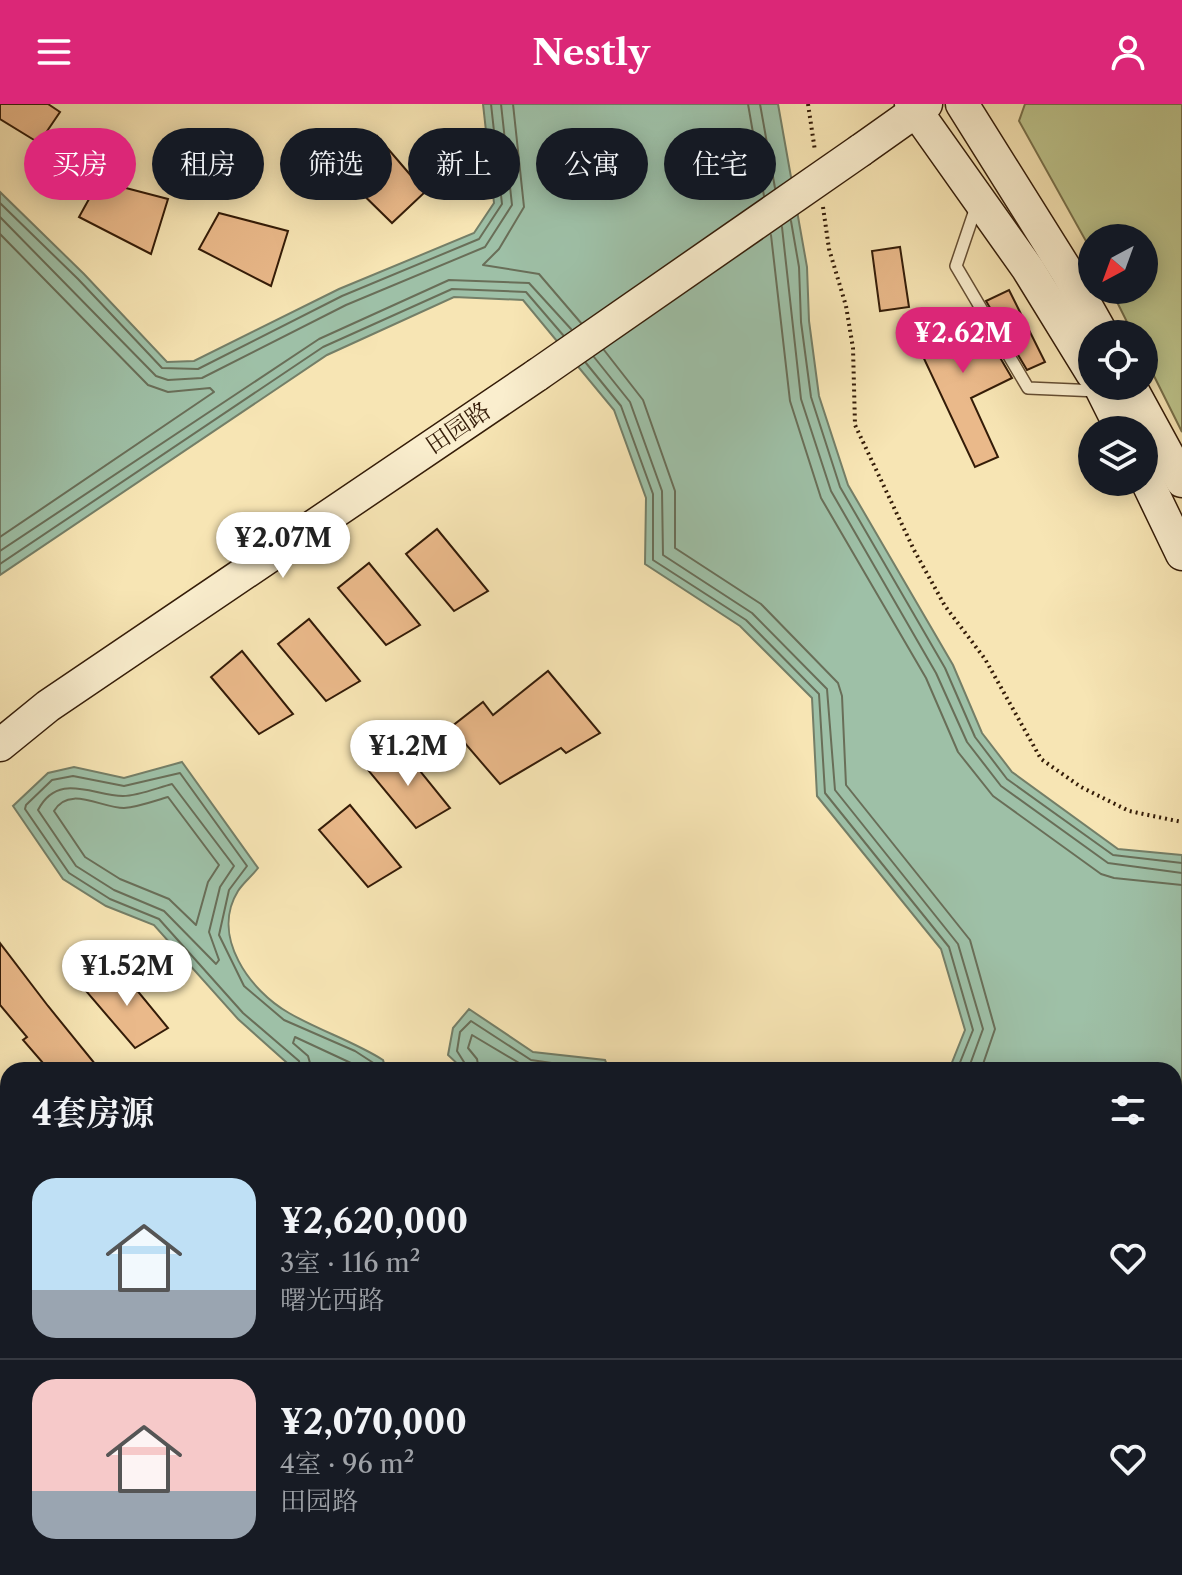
<!DOCTYPE html>
<html lang="zh">
<meta charset="utf-8">
<style>
:root{--surface:#171b24;--page:#242831;--text:#f1f3f6;--muted:#9ea1a6;--line:#363941;--accent:#db2777}
body{margin:0;font-family:"Libre Caslon Text","Noto Serif SC",serif;background:var(--page);color:var(--text);height:100vh;display:flex;flex-direction:column;font-size:30px;white-space:nowrap}
*{box-sizing:border-box;margin:0}
p{font-size:26px;color:var(--muted)}
.icon{flex:none;width:44px;height:44px;fill:none;stroke:currentColor;stroke-width:2;stroke-linecap:round;stroke-linejoin:round}
.map{position:relative;flex:1;overflow:hidden}
.drawer{position:absolute;left:0px;top:958px;width:1182px;height:514px;display:flex;flex-direction:column;background:var(--surface);border-radius:24px 24px 0 0;box-shadow:0 4px 20px #0003}
.drawer>*{flex:none}
.hud{position:absolute;left:24px;top:24px;width:1134px;height:72px;display:flex;gap:16px}
.needle{width:52px;rotate:221deg}
.tools{position:absolute;left:1078px;top:120px;display:grid;gap:16px}
.tools a{display:grid;place-items:center;width:80px;height:80px;border-radius:50%;background:var(--surface);box-shadow:0 4px 20px #0003;font-size:40px}
.price{position:absolute;translate:-50% -68px;padding:0 18px;border-radius:28px;background:#fff;color:#222;font-size:26px;line-height:52px;filter:drop-shadow(0 2px 4px #0008)}
.price::after{content:'';position:absolute;left:50%;top:48px;width:24px;height:18px;margin-left:-12px;background:inherit;clip-path:polygon(0 0,100% 0,50% 100%)}
.price.selected{background:var(--accent);color:#fff}
ul{padding:0;list-style:none}
li{display:flex;align-items:center;gap:24px;height:200px;padding:0 32px}
li+li{border-top:2px solid var(--line)}
li span{display:grid;place-items:center;flex:none;width:224px;height:160px;border-radius:24px;color:#555}
li>.icon{margin-inline-start:auto}
span .icon{width:96px;height:96px;fill:#fffc;stroke-width:1}
li b{font-size:34px}
h2{display:flex;justify-content:space-between;align-items:center;height:96px;padding:0 32px;font-size:34px}
.pill{padding:0 28px;border-radius:36px;background:var(--surface);box-shadow:0 4px 20px #0003;font-size:28px;line-height:72px}
.pill.selected{background:var(--accent);color:#fff}
header{display:flex;justify-content:space-between;align-items:center;height:104px;padding:0 32px;background:var(--accent);color:#fff;font-size:36px;font-weight:700}
.map>svg:first-child{display:block}
.green{fill:#bdc48c;stroke:#78704a;stroke-width:2}
.water{fill:#9ec0a7;stroke:#747e67;stroke-width:2}
.lines{fill:none;stroke-linecap:round;stroke-linejoin:round}
.shore{stroke:#696e58;stroke-width:2}
.building{fill:#eab98a;stroke:#341c08;stroke-width:2}
.lane-casing{stroke:#654e33;stroke-width:14}
.secondary-casing{stroke:#341c08;stroke-width:35}
.path{stroke:#341c08;stroke-width:4;stroke-dasharray:2 4;stroke-linecap:butt}
.lane{stroke:#faeece;stroke-width:11}
.secondary{stroke:#faeece;stroke-width:32}
.secondary-bridge-casing{stroke:#341c08;stroke-width:35;stroke-linecap:butt}
.secondary-bridge{stroke:#faeece;stroke-width:32}
.labels{text-anchor:middle;stroke-width:6;stroke-linejoin:round;paint-order:stroke}
.street-label{font-size:24px;fill:#341c08;stroke:#faeece}
</style>
<header><svg class="icon" aria-label="menu" viewBox="0 0 24 24"><path d="M4 6h16M4 12h16M4 18h16"/></svg>Nestly<svg class="icon" aria-label="person" viewBox="0 0 24 24"><circle cx="12" cy="8" r="4"/><path d="M4 21q1-7 8-7t8 7"/></svg></header>
<div class="map">
<svg width="1182" height="1471" viewBox="0 0 1182 1471">
<rect width="100%" height="100%" fill="#f7e5b4"/>
<filter id="stains"><feTurbulence type="fractalNoise" baseFrequency=".0025" numOctaves="4"/><feColorMatrix values="0 0 0 0 .2 0 0 0 0 .09 0 0 0 0 .02 0 0 0 .5 -.17"/></filter>
<radialGradient id="worn" r=".72"><stop offset=".6" stop-color="#630" stop-opacity="0"/><stop offset="1" stop-color="#630" stop-opacity=".3"/></radialGradient>
<!-- green -->
<path class="green" d="M1025,0H1182V328L1144,252V230H1133L1111,186H1144V134H1092V148L1019,17Z"/>
<!-- water -->
<g class="water">
<path d="M483,0H778L807,163L809,217L819,292L848,381L953,561L982,629L1012,668L1118,745L1182,751V1146L1174,1149V966H949L965,926L941,845L817,692L812,594L740,522L645,460L646,394L614,306L523,196L454,193L327,251L0,471V88L84,170L167,258L194,257L339,185L474,129L494,99Z"/>
<path d="M182,658L258,764C252,772 243,779 238,787C210,832 250,887 289,909C320,927 353,937 383,956L386,966H295L238,915L154,821L106,802L63,775L13,702L48,669L74,663L124,674Z"/>
<path d="M469,905L533,948L605,956L609,966H464L448,951L453,924Z"/>
<path d="M8,1246V1315L0,1318V1248Z"/>
<path d="M775,1464H1026L1018,1471H782Z"/>
</g>
<g class="lines">
<!-- shore -->
<g class="shore">
<path d="M513,0L524,103L499,145L483,161L539,170L581,219"/>
<path d="M748,0L764,92"/>
<path d="M760,0L775,84"/>
<path d="M0,99L78,175L162,264L198,265L342,192L479,135L502,100L491,0"/>
<path d="M0,113L156,272L168,276L202,274L346,201L485,143L512,101L501,0"/>
<path d="M791,117L799,163L801,218L811,293L840,383L945,564L975,633L1007,675L1113,751L1182,759"/>
<path d="M782,123L801,295L831,387L936,569L967,638L1001,682L1108,759L1182,769"/>
<path d="M0,130L148,281L168,288L210,284L214,288L0,433"/>
<path d="M771,131L790,297L821,394L926,574L958,648L993,692L1101,770L1114,774L1182,781"/>
<path d="M604,246L643,296L675,387V444L761,500L838,579L842,592L846,681L970,836L995,925L981,966"/>
<path d="M594,253L630,298L662,387L663,451L752,509L827,585L835,686L958,840L983,925L968,966"/>
<path d="M586,259L621,302L653,390V456L746,516L819,590L825,689L949,843L973,926L957,966"/>
<path d="M0,447L319,235L449,176L529,179L571,225"/>
<path d="M0,460L323,243L452,185L526,188L563,231"/>
<path d="M172,680L234,762L220,783L209,828L219,856L216,860L164,807L114,786L76,762L38,706C58,668 91,691 123,692C138,692 157,684 172,680Z"/>
<path d="M168,693L219,761L208,778L196,821L169,795L120,775L85,753L54,707C69,681 101,704 124,704C139,703 154,697 168,693Z"/>
<path d="M301,966L299,957L243,909L159,815L110,795L69,769L25,705L26,701L52,676L73,672L124,682L180,669L247,762L229,786L219,831L244,882L284,916L355,947L375,960L378,966"/>
<path d="M312,966L308,952L293,939L295,933L366,966"/>
<path d="M469,966L457,947L460,928L471,917L531,956L600,966"/>
<path d="M479,966L477,955L468,944L472,931L531,966"/>
</g>
</g>
<!-- building -->
<g class="building">
<path d="M0,0H48L60,8L39,39L0,15Z"/>
<path d="M377,32L425,88L392,119L337,65Z"/>
<path d="M99,77L168,95L151,150L79,113Z"/>
<path d="M219,109L288,127L271,182L199,145Z"/>
<path d="M900,143L909,203L880,207L872,147Z"/>
<path d="M1009,186L1045,258L1027,266L986,197Z"/>
<path d="M971,204L1012,274L971,294L998,353L975,363L911,227L929,219L932,223Z"/>
<path d="M437,425L488,487L454,507L406,450Z"/>
<path d="M369,459L420,521L386,541L338,484Z"/>
<path d="M309,515L360,577L326,597L278,540Z"/>
<path d="M242,547L293,610L259,630L211,573Z"/>
<path d="M548,567L600,629L566,649L561,644L500,680L451,623L483,598L493,611Z"/>
<path d="M399,641L450,704L416,724L368,666Z"/>
<path d="M350,701L401,763L368,783L319,726Z"/>
<path d="M0,839L48,902L100,966H49L23,936L27,933L0,901Z"/>
<path d="M117,862L168,924L135,944L86,887Z"/>
</g>
<g class="lines">
<defs>
<path id="lane" d="M976,103L956,162L1028,284L1098,287"/>
<g id="secondary">
<path d="M911,0L1028,165L1092,269"/>
<path d="M962,0L1066,166L1102,230"/>
<path d="M861,46L926,0"/>
<path d="M1100,282L1122,326"/>
<path d="M1130,282L1182,377"/>
<path d="M1144,371L1182,450"/>
<path d="M0,641L48,602L537,271"/>
</g>
</defs>
<!-- lane casing -->
<use href="#lane" class="lane-casing"/>
<!-- secondary casing -->
<use href="#secondary" class="secondary-casing"/>
<!-- path -->
<g class="path">
<path d="M808,0L815,47"/>
<path d="M823,103L829,145L846,202L853,244L855,321L914,446L945,502L985,555L1041,655L1081,683L1129,707L1182,718"/>
</g>
<!-- lane -->
<use href="#lane" class="lane"/>
<!-- secondary -->
<use href="#secondary" class="secondary"/>
<defs>
<path id="secondary-bridge" d="M537,271L861,46"/>
</defs>
<!-- secondary-bridge casing -->
<use href="#secondary-bridge" class="secondary-bridge-casing"/>
<!-- secondary-bridge -->
<use href="#secondary-bridge" class="secondary-bridge"/>
</g>
<g class="labels">
<!-- street labels -->
<g class="street-label">
<text transform="translate(458 324) rotate(-34)" y="8">田园路</text>
</g>
</g>
<rect width="100%" height="100%" filter="url(#stains)"/>
<rect width="100%" height="100%" fill="url(#worn)"/>
</svg>
<div class="tools">
<a><svg class="needle" viewBox="-14 -14 28 28"><path d="M0-13l5 13h-10z" fill="#e53935"/><path d="M0 13l5-13h-10z" fill="#9ea1a6"/></svg></a>
<a><svg class="icon" aria-label="locate" viewBox="0 0 24 24"><circle cx="12" cy="12" r="6"/><path d="M12 2v4M12 18v4M2 12h4M18 12h4"/></svg></a>
<a><svg class="icon" aria-label="layers" viewBox="0 0 24 24"><path d="M12 4l9 5-9 5-9-5zM3 14l9 5 9-5"/></svg></a>
</div>
<b class="price selected" style="left:963px;top:271px">¥2.62M</b>
<b class="price" style="left:283px;top:476px">¥2.07M</b>
<b class="price" style="left:408px;top:684px">¥1.2M</b>
<b class="price" style="left:127px;top:904px">¥1.52M</b>
<div class="hud">
<a class="pill selected">买房</a>
<a class="pill">租房</a>
<a class="pill">筛选</a>
<a class="pill">新上</a>
<a class="pill">公寓</a>
<a class="pill">住宅</a>
</div>
<section class="drawer">
<h2>4套房源<svg class="icon" aria-label="filters" viewBox="0 0 24 24"><path d="M4 7h16M4 17h16"/><circle cx="9" cy="7" r="2"/><circle cx="15" cy="17" r="2"/></svg></h2>
<ul>
<li><span style="background:linear-gradient(#bfe0f5 70%,#9aa5b1 0)"><svg class="icon" aria-label="home" viewBox="0 0 24 24"><path d="M3 11l9-7 9 7M6 9v11h12V9"/></svg></span><div><b>¥2,620,000</b><p>3室 · 116 m²</p><p>曙光西路</p></div><svg class="icon" aria-label="heart" viewBox="0 0 24 24"><path d="M12 20l-8-8c-3-5 5-10 8-4 3-6 11-1 8 4z"/></svg></li>
<li><span style="background:linear-gradient(#f6c9c9 70%,#9aa5b1 0)"><svg class="icon" aria-label="home" viewBox="0 0 24 24"><path d="M3 11l9-7 9 7M6 9v11h12V9"/></svg></span><div><b>¥2,070,000</b><p>4室 · 96 m²</p><p>田园路</p></div><svg class="icon" aria-label="heart" viewBox="0 0 24 24"><path d="M12 20l-8-8c-3-5 5-10 8-4 3-6 11-1 8 4z"/></svg></li>
</ul>
</section>
</div>
